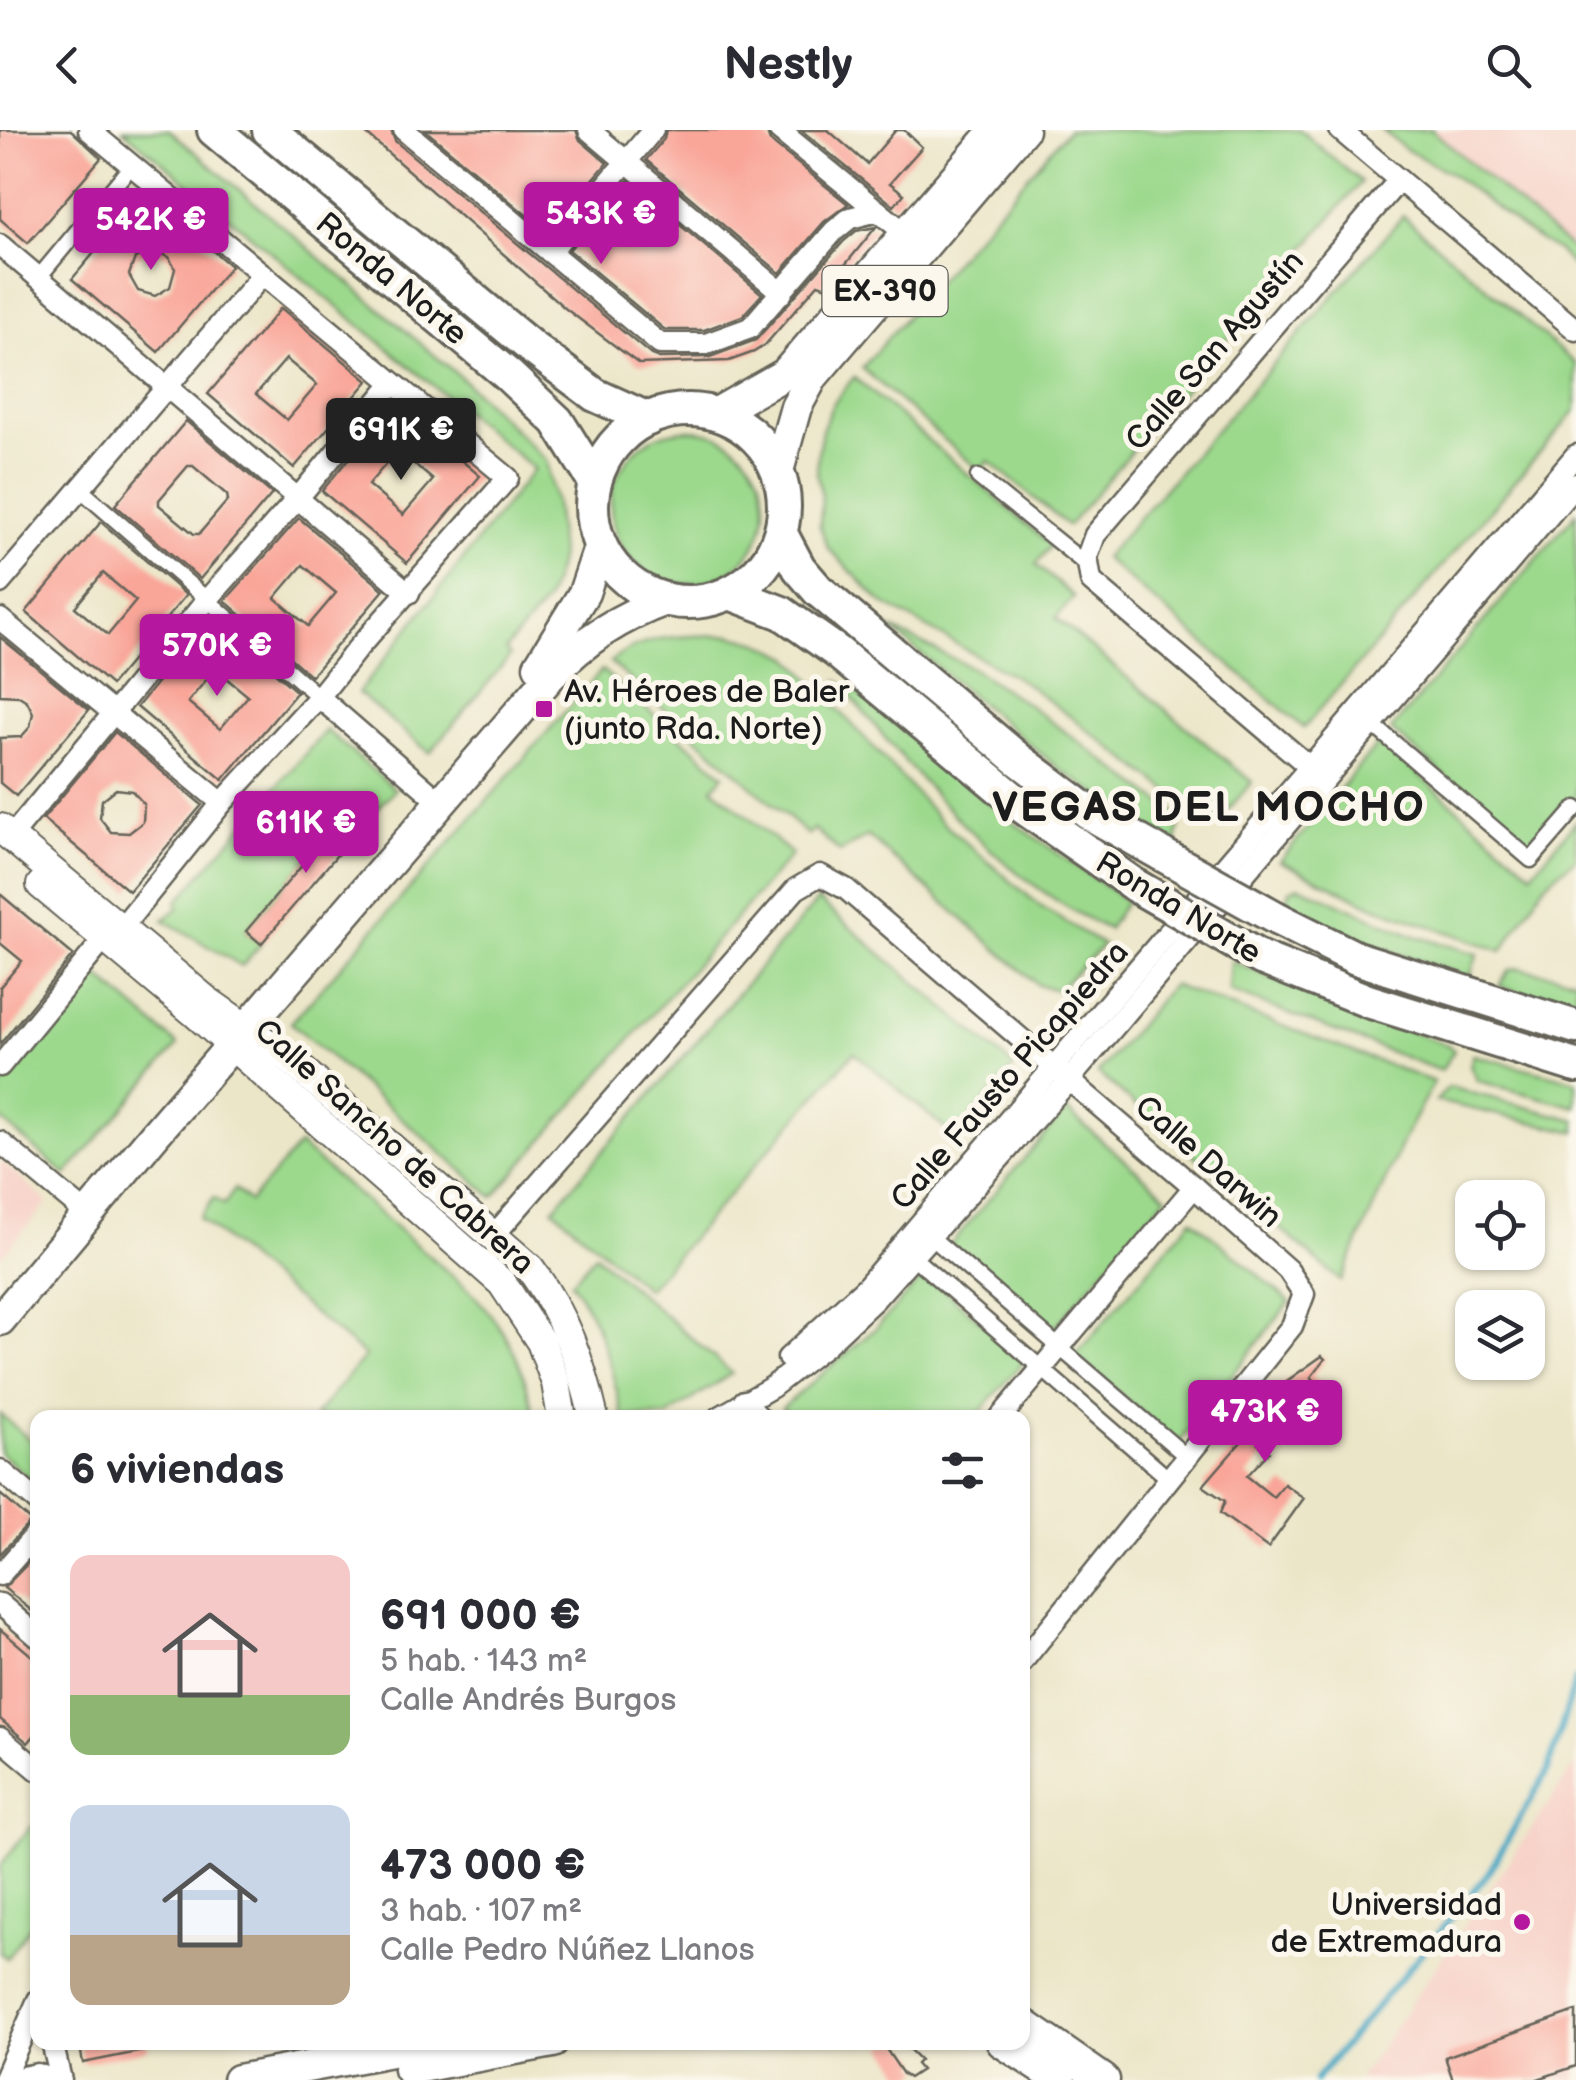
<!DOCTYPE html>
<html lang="es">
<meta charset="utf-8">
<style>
:root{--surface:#fff;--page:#f2f2f3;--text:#2b2b33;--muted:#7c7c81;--accent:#b5179e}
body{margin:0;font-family:"Balsamiq Sans",sans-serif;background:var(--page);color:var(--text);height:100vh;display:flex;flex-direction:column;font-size:38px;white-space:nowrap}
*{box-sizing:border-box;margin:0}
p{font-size:32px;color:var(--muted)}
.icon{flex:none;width:55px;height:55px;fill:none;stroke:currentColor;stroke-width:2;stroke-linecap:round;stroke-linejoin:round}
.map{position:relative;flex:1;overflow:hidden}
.drawer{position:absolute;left:30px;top:1280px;width:1000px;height:640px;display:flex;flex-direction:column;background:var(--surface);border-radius:20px;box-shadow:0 2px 8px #0004}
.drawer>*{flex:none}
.fabs{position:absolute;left:1455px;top:1050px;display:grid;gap:20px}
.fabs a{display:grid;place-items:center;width:90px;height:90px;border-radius:20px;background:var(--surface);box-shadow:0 2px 8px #0004;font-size:50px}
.price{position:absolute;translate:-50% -85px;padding:0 22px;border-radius:10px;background:var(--accent);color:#fff;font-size:32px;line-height:65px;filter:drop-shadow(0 2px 5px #0008)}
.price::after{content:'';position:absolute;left:50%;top:60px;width:30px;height:22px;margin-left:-15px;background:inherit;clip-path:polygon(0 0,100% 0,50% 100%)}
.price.active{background:#222;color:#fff}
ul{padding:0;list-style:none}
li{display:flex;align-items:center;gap:30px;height:250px;padding:0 40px}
li span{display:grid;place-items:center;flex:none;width:280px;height:200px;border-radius:20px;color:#555}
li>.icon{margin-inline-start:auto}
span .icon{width:120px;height:120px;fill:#fffc;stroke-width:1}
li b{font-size:42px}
h2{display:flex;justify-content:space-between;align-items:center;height:120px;padding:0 40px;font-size:42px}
header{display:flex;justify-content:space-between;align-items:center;height:130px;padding:0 40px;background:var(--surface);font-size:45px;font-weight:600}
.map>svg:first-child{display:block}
.built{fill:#f7d1c8}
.green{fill:#9cd98d;stroke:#5c7a54;stroke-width:2.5}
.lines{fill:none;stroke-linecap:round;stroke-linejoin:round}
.stream{stroke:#45a7c5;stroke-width:6}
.building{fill:#f9a699;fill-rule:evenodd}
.pedestrian-casing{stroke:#656359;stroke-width:19}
.minor-casing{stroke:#656359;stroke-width:25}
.secondary-casing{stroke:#656359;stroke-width:32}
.primary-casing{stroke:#656359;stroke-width:35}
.trunk-casing{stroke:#656359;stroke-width:38}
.pedestrian{stroke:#fff;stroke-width:14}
.minor{stroke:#fff;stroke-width:20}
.secondary{stroke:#fff;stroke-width:28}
.primary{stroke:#fff;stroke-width:30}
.trunk{stroke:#fff;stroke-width:32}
.trunk-bridge-casing{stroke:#656359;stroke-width:38;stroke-linecap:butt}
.trunk-bridge{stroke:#fff;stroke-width:32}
.poi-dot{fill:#b5179e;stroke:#fbf7ec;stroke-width:4}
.labels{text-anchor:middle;stroke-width:10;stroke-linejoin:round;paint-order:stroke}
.shield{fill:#fbf7ec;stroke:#5f5e5a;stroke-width:2.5}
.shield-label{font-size:30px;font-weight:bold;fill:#1c1c1c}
.street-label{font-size:32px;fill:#1c1c1c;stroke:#fbf7ec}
.poi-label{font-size:32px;fill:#1c1c1c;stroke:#fbf7ec;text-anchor:start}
.district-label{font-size:42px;font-weight:bold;letter-spacing:2.5px;fill:#1c1c1c;stroke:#fbf7ec}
</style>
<header><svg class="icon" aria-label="back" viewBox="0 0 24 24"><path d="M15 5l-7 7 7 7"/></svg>Nestly<svg class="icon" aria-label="search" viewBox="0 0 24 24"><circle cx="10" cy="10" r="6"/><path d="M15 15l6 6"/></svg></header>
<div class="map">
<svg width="1576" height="1950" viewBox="0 0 1576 1950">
<rect width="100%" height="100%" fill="#fbf7ec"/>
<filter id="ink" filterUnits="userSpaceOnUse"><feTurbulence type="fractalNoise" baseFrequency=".01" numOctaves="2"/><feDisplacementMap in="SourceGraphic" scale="20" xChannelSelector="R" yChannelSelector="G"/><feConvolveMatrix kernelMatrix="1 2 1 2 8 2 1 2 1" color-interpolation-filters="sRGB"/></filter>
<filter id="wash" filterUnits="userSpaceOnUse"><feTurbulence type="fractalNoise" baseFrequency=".0048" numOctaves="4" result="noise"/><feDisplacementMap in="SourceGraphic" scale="40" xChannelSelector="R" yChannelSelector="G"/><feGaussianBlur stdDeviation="2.25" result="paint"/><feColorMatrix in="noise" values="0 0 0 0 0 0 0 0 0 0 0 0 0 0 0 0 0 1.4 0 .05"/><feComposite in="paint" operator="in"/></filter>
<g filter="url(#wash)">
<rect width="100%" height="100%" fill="#ece6c9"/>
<!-- built -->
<g class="built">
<path d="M1432,0H1576V123Z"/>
<path d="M0,1031L48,1072L0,1128Z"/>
<path d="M1576,1634V1950H1358Z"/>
</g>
<!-- green -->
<g class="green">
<path d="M123,0H169L459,246L546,330L555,372L560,424L557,440L546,471L505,520L510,526L430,623L358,563L534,339Z"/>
<path d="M1068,0H1300L1361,52L1068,396L989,331L980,341L862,238Z"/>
<path d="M1382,0H1432L1576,123V139L1559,122L1528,103L1450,43L1405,19Z"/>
<path d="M1403,86L1576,234V280L1304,598L1104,428Z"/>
<path d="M854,247L1051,415L1036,435L1074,467L1056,488L1252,652L1219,691L1191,678L1027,554L880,471L828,418L820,396L822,366L817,345L818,323L822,300L833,274Z"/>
<circle cx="688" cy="377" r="77"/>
<path d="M1576,383V666L1531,719L1391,600Z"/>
<path d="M890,498L972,538L1030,576L1181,687L1175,717L1058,638Z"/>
<path d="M730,505L760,513L790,527L944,694L1040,776L1103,815L1057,860L1038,855L868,706L840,722L814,699L808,705L610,532C648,502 684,507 730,505Z"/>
<path d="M602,540L724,645L713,658L792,724L493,1067L291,893Z"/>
<path d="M837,550L861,565L1005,686L1126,771L1108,799C994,746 915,644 837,550Z"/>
<path d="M326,600L395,659L367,690L351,678L246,801L261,814L242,836L164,790L179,777L176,773Z"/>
<path d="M1380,611L1532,743L1576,691V728L1545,754L1502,821L1376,777L1280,731Z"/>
<path d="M1299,756L1412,805L1478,824L1469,848L1387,820L1284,777L1290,760Z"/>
<path d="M818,770L1014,937L954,1006L854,922L647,1159L553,1079Z"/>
<path d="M1231,831L1339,876L1448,915L1454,921L1441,941L1229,861Z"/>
<path d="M1518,838L1576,849V879L1499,856L1509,840Z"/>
<path d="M96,844L178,915L66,1045L0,989V955Z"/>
<path d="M1172,855L1434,952L1406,1004L1341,1151L1098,943Z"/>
<path d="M1473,925L1576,951V977L1478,951L1470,936Z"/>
<path d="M1449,957L1576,990V1002L1436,971Z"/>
<path d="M1066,980L1167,1066L1049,1204L948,1117Z"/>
<path d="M299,1015L470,1161C510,1202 522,1233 535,1287H314L365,1226L199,1088L214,1068L224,1075L235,1059L249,1072Z"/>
<path d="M1192,1089L1290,1172L1178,1314L1075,1226Z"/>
<path d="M595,1125L732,1243L666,1287H623C612,1239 601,1193 571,1152Z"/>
<path d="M926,1144L1025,1230L976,1287L792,1288L782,1278L875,1199Z"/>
<path d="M0,1284L37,1316V1355L0,1323Z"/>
<path d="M31,1696L37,1701V1787L7,1828L0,1823V1736Z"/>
</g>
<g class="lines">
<!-- stream -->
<path class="stream" d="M1315,1950L1487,1745L1548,1640L1576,1549"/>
</g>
<g id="blocks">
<!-- building -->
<g class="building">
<path d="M0,0H71L101,28L28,113L0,89Z"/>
<path d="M362,0H391L395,11L651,225L659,228L710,227L756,210L844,111L856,101L876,97L827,157L818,154L765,215L754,222L729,231L639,234L566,179Z"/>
<path d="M425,0H576L580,10L607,33L548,103Z"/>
<path d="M666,0H766L770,11L848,74L824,92L780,143L646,30L664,9Z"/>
<path d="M801,0H828L867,34L896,0H904L922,17L890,53L904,64L894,76Z"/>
<path d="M628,51L762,164L742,186L704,200H665L569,120Z"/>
<path d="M144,64L231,136L158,222L72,149ZM152,120L169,127L175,139L170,157L155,166L138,161L129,145L135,128Z"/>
<path d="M281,178L368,251L294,338L208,264ZM286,229L317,255L287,290L256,264Z"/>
<path d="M394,274L480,346L407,433L322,361ZM398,320L433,350L403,385L368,355Z"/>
<path d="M186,291L272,364L200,449L115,375ZM188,336H193L227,365L228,370L199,404H194L159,375V370Z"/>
<path d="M299,388L384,460L311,546L225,471ZM303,435L336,463L308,496L275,468Z"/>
<path d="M101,392L186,465L111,555L26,482ZM103,443L136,471L108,505L75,477Z"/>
<path d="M211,487L297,562L223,650L137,577ZM215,539L248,566L220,599L188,572Z"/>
<path d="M0,507L89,580L16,666L0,653V608L21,607L30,597L33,583L27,571L19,566L0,565Z"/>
<path d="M115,602L202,675L129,761L43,689ZM116,659L132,661L144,674L143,692L129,703L111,702L100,688L102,670Z"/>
<path d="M351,678L366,691L261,814L246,801Z"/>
<path d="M0,764L73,825L0,914V857L22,831L0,813Z"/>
<path d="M1322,1226L1325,1229L1311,1247L1339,1271L1330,1287L1299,1262L1258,1314L1269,1322L1247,1346L1273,1367L1284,1354L1304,1368L1268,1418L1220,1383L1225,1371L1203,1356L1247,1305L1284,1253Z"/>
<path d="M0,1364L31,1391L0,1424Z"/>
<path d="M38,1423V1486L4,1458Z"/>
<path d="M0,1499L38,1531V1601L28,1613L0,1589Z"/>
<path d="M1576,1881V1936L1535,1950H1453L1445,1927Z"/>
<path d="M79,1912H147L148,1920L83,1933Z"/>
<path d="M894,1912H902L920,1930L916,1934L921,1940L909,1948L903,1944L884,1916Z"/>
</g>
</g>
</g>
<g filter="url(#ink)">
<use href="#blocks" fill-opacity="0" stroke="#656359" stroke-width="2.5"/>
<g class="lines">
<defs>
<g id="pedestrian">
<path d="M39,147L131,36"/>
<path d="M978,347L1088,436"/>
<path d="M80,359L319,567"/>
<path d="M1372,594L1531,730L1576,678"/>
<path d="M931,1107L1187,1327"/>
<path d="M913,1127L1169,1349"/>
</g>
<g id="minor">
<path d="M89,0L508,348L358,518L319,567L222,673L122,797"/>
<path d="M404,0L660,214H706L750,198L834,101L850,88L878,81"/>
<path d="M589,0L782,163"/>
<path d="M779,0L906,104"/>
<path d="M1340,0L1576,200"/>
<path d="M0,115L409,463"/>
<path d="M550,122L653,0"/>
<path d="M0,453L263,144"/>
<path d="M0,489L222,673"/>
<path d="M319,567L431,664"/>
<path d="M1318,644L1091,451L1087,427L1095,405L1399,50"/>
<path d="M11,707L207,470L298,368L393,253"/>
<path d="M0,936L105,808"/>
<path d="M0,1012L76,1075"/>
<path d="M495,1104L796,759L820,745L846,759L1194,1057L1288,1140L1304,1164L1292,1196L1022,1532"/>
<path d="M788,1228L866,1157L1576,325"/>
<path d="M744,1271L760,1288"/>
<path d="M718,1288L772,1257L826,1215L874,1170L1069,950L1576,354"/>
<path d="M1000,1288L1194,1057"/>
<path d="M0,1340L38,1372"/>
<path d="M0,1445L38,1402"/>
<path d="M0,1474L38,1507"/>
<path d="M0,1608L38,1640"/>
<path d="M52,1912L61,1950"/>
<path d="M3,1950L38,1870"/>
<path d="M8,1950L37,1944L55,1950"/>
</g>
<g id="secondary">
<path d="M0,698L206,870L287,927L530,1138C564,1185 581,1232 594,1288"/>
<path d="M41,755L195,883L502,1153L541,1212L556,1253L562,1288"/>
</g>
<g id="primary">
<path d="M715,284L785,244L996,0"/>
<path d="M778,341L796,277L813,246L1023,0"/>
<path d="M539,536L584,463L600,415"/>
<path d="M0,1190L156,1003L553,543C585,509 622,486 666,470"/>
<path d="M1022,1893L1104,1950"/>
<path d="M1002,1912L1060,1950"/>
<path d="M409,1939L553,1912"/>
<path d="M238,1950L439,1912"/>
</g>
<g id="trunk">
<path d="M214,0L508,245L557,291L595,352"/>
<path d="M269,0L531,217L595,265L648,289"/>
<circle cx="688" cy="376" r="96"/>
<path d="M781,404L799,438L818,460L1018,629L1091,684L1163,725"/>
<path d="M730,463L782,483L836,521L1023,677L1136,756"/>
<path d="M1278,789L1356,828L1576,897"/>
<path d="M1261,828L1368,871L1576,936"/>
</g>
</defs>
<!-- pedestrian casing -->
<use href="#pedestrian" class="pedestrian-casing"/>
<!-- minor casing -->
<use href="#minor" class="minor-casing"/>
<!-- secondary casing -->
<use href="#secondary" class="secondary-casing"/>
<!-- primary casing -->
<use href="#primary" class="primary-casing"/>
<!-- trunk casing -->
<use href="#trunk" class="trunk-casing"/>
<!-- pedestrian -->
<use href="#pedestrian" class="pedestrian"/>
<!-- minor -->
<use href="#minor" class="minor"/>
<!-- secondary -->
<use href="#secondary" class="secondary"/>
<!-- primary -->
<use href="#primary" class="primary"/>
<!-- trunk -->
<use href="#trunk" class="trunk"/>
<defs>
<g id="trunk-bridge">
<path d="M1163,725L1278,789"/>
<path d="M1136,756L1261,828"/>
</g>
</defs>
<!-- trunk-bridge casing -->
<use href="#trunk-bridge" class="trunk-bridge-casing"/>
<!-- trunk-bridge -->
<use href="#trunk-bridge" class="trunk-bridge"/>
</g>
</g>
<!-- markers -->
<g class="poi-dot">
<rect x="534" y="569" width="20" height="20" rx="5"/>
<circle cx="1522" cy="1792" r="10"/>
</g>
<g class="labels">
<!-- shield labels -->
<rect class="shield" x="822.5" y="136" width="125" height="50" rx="8"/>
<g class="shield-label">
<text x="885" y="171">EX-390</text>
</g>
<!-- street labels -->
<g class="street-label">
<text transform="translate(392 148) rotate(40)" y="11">Ronda Norte</text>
<text transform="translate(1214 220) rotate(-49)" y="11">Calle San Agustín</text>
<text transform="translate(1179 777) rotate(31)" y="11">Ronda Norte</text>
<text transform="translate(1009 945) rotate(-49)" y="11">Calle Fausto Picapiedra</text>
<text transform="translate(395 1016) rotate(42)" y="11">Calle Sancho de Cabrera</text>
<text transform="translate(1209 1031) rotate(41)" y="11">Calle Darwin</text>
</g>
<!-- poi labels -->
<g class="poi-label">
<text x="564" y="572">Av. Héroes de Baler<tspan x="564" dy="37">(junto Rda. Norte)</tspan></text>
<text x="1502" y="1785" text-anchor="end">Universidad<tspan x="1502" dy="37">de Extremadura</tspan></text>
</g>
<!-- district labels -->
<g class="district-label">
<text x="1209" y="691">VEGAS DEL MOCHO</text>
</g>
</g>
</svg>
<div class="fabs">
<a><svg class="icon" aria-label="locate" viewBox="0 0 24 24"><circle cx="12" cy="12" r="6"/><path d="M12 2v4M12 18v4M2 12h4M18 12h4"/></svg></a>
<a><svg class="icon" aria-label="layers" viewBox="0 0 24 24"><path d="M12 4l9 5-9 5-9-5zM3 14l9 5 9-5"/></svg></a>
</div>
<b class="price" style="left:601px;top:137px">543K €</b>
<b class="price" style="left:151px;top:143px">542K €</b>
<b class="price active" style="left:401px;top:353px">691K €</b>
<b class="price" style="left:217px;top:569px">570K €</b>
<b class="price" style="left:306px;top:746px">611K €</b>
<b class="price" style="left:1265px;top:1335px">473K €</b>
<section class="drawer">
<h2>6 viviendas<svg class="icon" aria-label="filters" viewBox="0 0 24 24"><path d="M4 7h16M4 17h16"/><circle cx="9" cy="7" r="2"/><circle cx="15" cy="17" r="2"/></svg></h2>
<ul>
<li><span style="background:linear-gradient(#f6c9c9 70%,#8fb573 0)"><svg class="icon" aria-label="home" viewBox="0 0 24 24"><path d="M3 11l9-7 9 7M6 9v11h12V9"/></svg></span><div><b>691 000 €</b><p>5 hab. · 143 m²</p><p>Calle Andrés Burgos</p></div></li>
<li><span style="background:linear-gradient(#c9d6e8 65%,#b9a48a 0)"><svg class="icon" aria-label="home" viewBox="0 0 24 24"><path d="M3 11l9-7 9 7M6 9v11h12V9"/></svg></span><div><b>473 000 €</b><p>3 hab. · 107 m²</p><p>Calle Pedro Núñez Llanos</p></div></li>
</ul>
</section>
</div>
